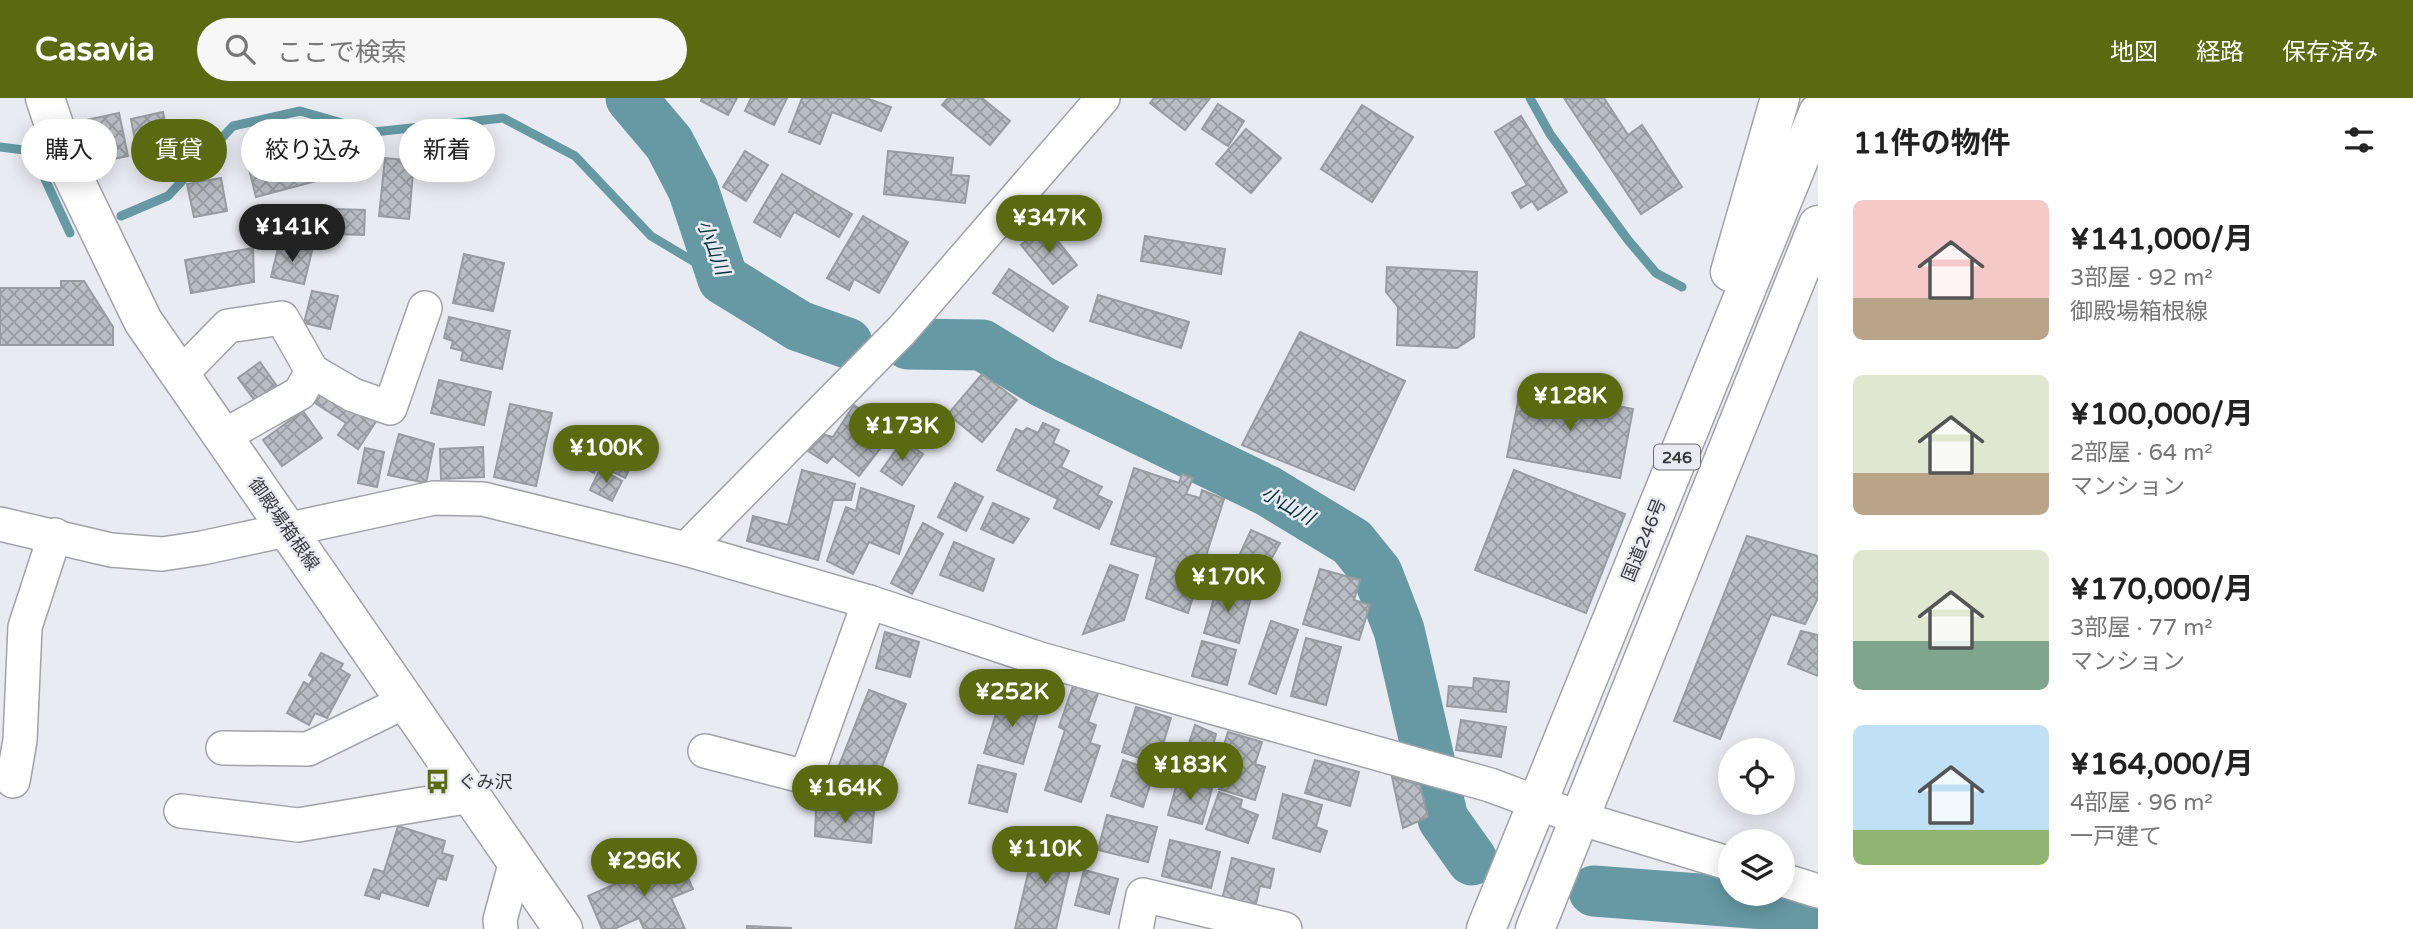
<!DOCTYPE html>
<html lang="ja">
<meta charset="utf-8">
<style>
:root{--surface:#fff;--page:#f6f6f6;--text:#222;--muted:#767676;--accent:#5b6910}
body{margin:0;font-family:"Varela Round","Noto Sans JP",sans-serif;background:var(--page);color:var(--text);height:100vh;display:flex;flex-direction:column;font-size:26px;white-space:nowrap}
*{box-sizing:border-box;margin:0}
p{font-size:23px;color:var(--muted)}
.icon{flex:none;width:38px;height:38px;fill:none;stroke:currentColor;stroke-width:2;stroke-linecap:round;stroke-linejoin:round}
.map{position:relative;flex:1;overflow:hidden}
.sheet{display:flex;flex-direction:column;background:var(--surface);width:595px}
.sheet>*{flex:none}
.hud{position:absolute;left:21px;top:21px;width:665px;height:63px;display:flex;gap:14px}
.tools{position:absolute;left:1718px;top:640px;display:grid;gap:14px}
.tools a{display:grid;place-items:center;width:77px;height:77px;border-radius:50%;background:var(--surface);box-shadow:0 4px 18px #0003;font-size:35px}
.price{position:absolute;translate:-50% -60px;padding:0 16px;border-radius:24px;background:var(--accent);color:#fff;font-size:23px;line-height:46px;filter:drop-shadow(0 2px 4px #0008)}
.price::after{content:'';position:absolute;left:50%;top:42px;width:21px;height:16px;margin-left:-10px;background:inherit;clip-path:polygon(0 0,100% 0,50% 100%)}
.price.active{background:#222;color:#fff}
ul{padding:0;list-style:none}
li{display:flex;align-items:center;gap:21px;height:175px;padding:0 35px}
li span{display:grid;place-items:center;flex:none;width:196px;height:140px;border-radius:10px;color:#555}
li>.icon{margin-inline-start:auto}
span .icon{width:84px;height:84px;fill:#fffc;stroke-width:1}
li b{font-size:30px}
h2{display:flex;justify-content:space-between;align-items:center;height:84px;padding:0 35px;font-size:30px}
.pill{padding:0 24px;border-radius:32px;background:var(--surface);box-shadow:0 4px 18px #0003;font-size:24px;line-height:63px}
.pill.active{background:var(--accent);color:#fff}
header{display:flex;align-items:center;gap:42px;box-sizing:border-box;height:98px;padding:0 35px;background:var(--accent);color:#fff}
header strong{font-size:33px}
nav{display:flex;gap:38px;margin-inline-start:auto;font-size:24px}
.search{width:490px;height:63px;background:var(--page);display:flex;align-items:center;gap:18px;box-sizing:border-box;padding:0 24px;border-radius:38px;color:var(--muted);font-size:26px}
main{display:flex;flex:1;min-height:0}
.map>svg:first-child{display:block}
.lines{fill:none;stroke-linecap:round;stroke-linejoin:round}
.stream{stroke:#6699a4;stroke-width:9}
.river{stroke:#6699a4;stroke-width:51}
.building{fill:url(#building-cross-hatch);stroke:#979ca1;stroke-width:2}
.minor-casing{stroke:#a1a2a9;stroke-width:36}
.major-casing{stroke:#a1a2a9;stroke-width:41}
.highway-casing{stroke:#a1a2a9;stroke-width:41}
.minor{stroke:#fff;stroke-width:33}
.major{stroke:#fff;stroke-width:38}
.highway{stroke:#fff;stroke-width:38}
.labels{text-anchor:middle;stroke-width:5;stroke-linejoin:round;paint-order:stroke}
.shield{fill:#e9ebf2;stroke:#6e6e73;stroke-width:2}
.shield-label{font-size:16px;font-weight:bold;fill:#39393c}
.street-label{font-size:18px;fill:#39393c;stroke:#e9ebf2}
.poi-label{font-size:18px;fill:#39393c;stroke:#e9ebf2;text-anchor:start}
.water-label{font-size:19px;font-style:italic;fill:#003139;stroke:#e9ebf2}
</style>
<header>
<strong>Casavia</strong>
<div class="search"><svg class="icon" aria-label="search" viewBox="0 0 24 24"><circle cx="10" cy="10" r="6"/><path d="M15 15l6 6"/></svg>ここで検索</div>
<nav><a>地図</a><a>経路</a><a>保存済み</a></nav>
</header>
<main>
<div class="map">
<svg width="1818" height="831" viewBox="0 0 1818 831">
<defs>
<pattern id="building-cross-hatch" width="8" height="8" patternUnits="userSpaceOnUse" patternTransform="scale(1.75)"><rect width="8" height="8" fill="#b8bec3"/><path d="M0 0l8 8M0 8l8-8" fill="none" stroke="#979ba0"/></pattern>
</defs>
<rect width="100%" height="100%" fill="#e9ebf2"/>
<g class="lines">
<!-- stream -->
<g class="stream">
<path d="M1530,0L1550,36L1628,142L1656,175L1682,189"/>
<path d="M0,49L32,53L70,135"/>
<path d="M121,118L168,98L233,28L300,13L374,34L503,20L575,58L651,138L723,181"/>
</g>
<!-- river -->
<g class="river">
<path d="M631,0L669,45L693,91L723,181L799,228L847,245"/>
<path d="M908,246L982,247L1043,284L1268,393L1352,444L1377,475L1399,532L1443,721L1472,762"/>
<path d="M1594,793L1764,806L1818,816"/>
</g>
</g>
<!-- building -->
<g class="building">
<path d="M702,0H737L728,17L701,3Z"/>
<path d="M751,0H787L774,27L745,13Z"/>
<path d="M802,0H866L891,9L881,33L832,14L820,46L789,34Z"/>
<path d="M948,0H982L1010,23L990,47L942,7Z"/>
<path d="M1154,0H1210L1185,32L1150,5Z"/>
<path d="M1564,0H1604L1628,37L1642,27L1682,89L1641,116Z"/>
<path d="M1218,6L1244,23L1228,48L1202,31Z"/>
<path d="M1362,7L1413,39L1372,104L1321,71Z"/>
<path d="M163,14L172,56L139,63L131,21Z"/>
<path d="M119,15L128,58L95,65L86,22Z"/>
<path d="M1521,18L1567,94L1538,112L1532,103L1521,110L1512,95L1527,87L1495,34Z"/>
<path d="M1246,31L1281,60L1251,95L1216,66Z"/>
<path d="M306,47L316,83L256,99L247,63Z"/>
<path d="M745,53L768,67L746,103L723,89Z"/>
<path d="M888,53L953,60L951,77L969,78L965,105L884,96Z"/>
<path d="M385,60L414,63L409,121L379,118Z"/>
<path d="M782,76L852,116L839,139L794,114L780,139L754,124Z"/>
<path d="M221,80L227,113L194,119L187,86Z"/>
<path d="M295,111H327L326,137L295,136Z"/>
<path d="M333,111L365,112L364,137L332,136Z"/>
<path d="M863,118L908,144L879,195L854,181L849,192L827,180Z"/>
<path d="M1045,127L1077,167L1053,186L1021,147Z"/>
<path d="M1145,138L1225,151L1221,176L1141,163Z"/>
<path d="M279,146L312,153L304,186L271,179Z"/>
<path d="M253,150L254,184L191,195L185,162Z"/>
<path d="M464,156L504,165L493,213L453,205Z"/>
<path d="M1387,169L1477,174L1474,239L1457,250L1397,247L1398,209L1386,194Z"/>
<path d="M1009,171L1068,209L1053,233L993,195Z"/>
<path d="M61,183H84L113,229V247H0V190H61Z"/>
<path d="M312,193L338,198L330,231L304,225Z"/>
<path d="M1098,197L1189,224L1181,250L1090,223Z"/>
<path d="M449,219L510,233L502,271L461,262L463,253L451,250L453,243L444,240Z"/>
<path d="M1300,234L1405,283L1354,392L1242,347Z"/>
<path d="M260,264L279,291L258,307L238,280Z"/>
<path d="M982,276L1017,302L982,344L948,316Z"/>
<path d="M439,282L491,294L484,327L431,315Z"/>
<path d="M327,289L377,322L358,351L338,337L346,325L315,305Z"/>
<path d="M1521,289L1633,311L1620,380L1507,359Z"/>
<path d="M510,306L552,315L536,388L494,379Z"/>
<path d="M854,307L893,334L859,378L833,358L827,365L808,353L821,336L833,339Z"/>
<path d="M303,313L322,340L282,368L263,342Z"/>
<path d="M1043,325L1059,332L1053,345L1069,353L1061,369L1102,389L1097,397L1112,404L1099,431L1054,410L1058,401L997,372L1016,331L1023,334L1027,330L1038,335Z"/>
<path d="M592,331L638,354L625,380L598,366L594,375L575,366Z"/>
<path d="M399,336L434,346L426,385L388,377Z"/>
<path d="M903,342L923,356L902,387L881,373Z"/>
<path d="M483,349L484,379L441,381L440,351Z"/>
<path d="M365,350L384,354L377,389L358,385Z"/>
<path d="M1134,370L1179,385L1182,376L1193,380L1186,396L1200,400L1202,392L1224,401L1188,515L1146,500L1157,459L1111,446Z"/>
<path d="M600,371L622,383L612,403L590,392Z"/>
<path d="M802,372L855,386L851,402H833L818,462L747,443L753,418L788,427Z"/>
<path d="M1514,372L1625,416L1586,515L1475,472Z"/>
<path d="M955,385L983,399L966,433L938,419Z"/>
<path d="M861,390L914,408L899,456L869,444L853,476L827,463L846,409L856,413Z"/>
<path d="M993,405L1029,421L1013,445L981,431Z"/>
<path d="M923,425L943,436L912,496L891,485Z"/>
<path d="M1251,432L1280,445L1263,476L1251,481L1233,471Z"/>
<path d="M1747,438L1818,458V500L1805,526L1771,516L1720,641L1674,623Z"/>
<path d="M954,444L994,461L983,493L940,477Z"/>
<path d="M1110,467L1138,477L1124,522L1083,536Z"/>
<path d="M1320,471L1360,482L1354,502L1370,507L1359,542L1303,526Z"/>
<path d="M1218,486L1252,496L1239,545L1204,535Z"/>
<path d="M1271,523L1298,532L1276,596L1249,586Z"/>
<path d="M1801,533L1818,537V578L1788,566Z"/>
<path d="M885,534L919,544L910,579L876,570Z"/>
<path d="M1306,540L1341,549L1326,607L1291,598Z"/>
<path d="M1202,543L1236,552L1227,587L1192,578Z"/>
<path d="M321,555L343,566L340,571L350,577L327,620L315,615L309,627L287,615L304,584L309,587L313,580L309,577Z"/>
<path d="M1474,580L1509,584L1506,614L1447,608L1449,588L1473,590Z"/>
<path d="M1075,582L1100,590L1088,624L1096,627L1090,645L1100,648L1081,704L1045,692L1065,632L1059,629Z"/>
<path d="M869,592L906,606L876,684L838,670Z"/>
<path d="M1002,596L1040,608L1023,666L984,655Z"/>
<path d="M1136,609L1171,620L1157,666L1122,654Z"/>
<path d="M1461,622L1506,629L1501,659L1456,652Z"/>
<path d="M1195,627L1216,636L1211,655L1221,658L1211,686L1179,675Z"/>
<path d="M1228,634L1262,644L1255,666L1265,669L1255,702L1219,691L1230,655L1222,653Z"/>
<path d="M1123,662L1146,670L1143,678L1152,681L1143,709L1111,698Z"/>
<path d="M1315,662L1359,674L1350,708L1305,695Z"/>
<path d="M978,667L1016,676L1007,714L969,705Z"/>
<path d="M1392,679L1420,687L1428,719L1403,730Z"/>
<path d="M1178,682L1212,691L1202,726L1168,717Z"/>
<path d="M1219,694L1242,702L1240,710L1258,717L1248,745L1206,731Z"/>
<path d="M1283,696L1322,707L1316,729L1327,733L1320,754L1273,740Z"/>
<path d="M816,711L874,713L871,745L815,738Z"/>
<path d="M1107,717L1157,729L1148,764L1098,752Z"/>
<path d="M398,728L445,743L442,755L453,758L446,782L437,780L428,808L381,794L379,801L365,797L374,771L384,774Z"/>
<path d="M1036,741L1075,749L1056,831H1015Z"/>
<path d="M1170,742L1220,754L1211,790L1162,778Z"/>
<path d="M678,758L693,791L671,800L685,831H644L639,820L614,831H602L588,798Z"/>
<path d="M1232,760L1274,771L1270,790L1260,788L1255,810L1222,802Z"/>
<path d="M1084,772L1118,781L1109,816L1075,807Z"/>
<path d="M747,828L791,830V831H747Z"/>
</g>
<g class="lines">
<defs>
<g id="minor">
<path d="M179,278L228,228L282,220L312,273L353,297L390,310L425,210"/>
<path d="M222,339L300,295L312,273"/>
<path d="M0,426L111,452L162,456L202,450L434,400L483,401L686,451L869,504L1040,561L1490,687L1579,720L1731,766"/>
<path d="M686,451L902,232L1103,0"/>
<path d="M223,650L308,651L406,603"/>
<path d="M705,653L806,679L869,504"/>
<path d="M13,683L20,642L25,529L55,437"/>
<path d="M181,713L298,727L471,698"/>
<path d="M1783,782L1818,793"/>
<path d="M501,831L500,822L516,763"/>
<path d="M1136,831L1143,797L1285,831"/>
</g>
<path id="major" d="M45,0L67,66L143,223L563,831"/>
<g id="highway">
<path d="M1730,174L1780,0"/>
<path d="M1486,831L1818,15"/>
<path d="M1535,831L1818,127"/>
</g>
</defs>
<!-- minor casing -->
<use href="#minor" class="minor-casing"/>
<!-- major casing -->
<use href="#major" class="major-casing"/>
<!-- highway casing -->
<use href="#highway" class="highway-casing"/>
<!-- minor -->
<use href="#minor" class="minor"/>
<!-- major -->
<use href="#major" class="major"/>
<!-- highway -->
<use href="#highway" class="highway"/>
</g>
<!-- icons -->
<defs>
<symbol id="bus-bare" viewBox="-9 -9 18 18"><path d="M-5-6H5V4H4V6H2V4H-2V6H-4V4H-5ZM-3.5-4V0h7V-4ZM-3.5 1.2v1.5H-2V1.2ZM2 1.2v1.5H3.5V1.2Z" fill="#5b6910" stroke="#e9ebf2" stroke-width="2.5" paint-order="stroke"/></symbol>
</defs>
<g fill-rule="evenodd">
<use href="#bus-bare" x="420" y="666" width="35" height="35"/>
</g>
<g class="labels">
<!-- shield labels -->
<rect class="shield" x="1654" y="346.5" width="46" height="25" rx="5"/>
<g class="shield-label">
<text x="1677" y="365">246</text>
</g>
<!-- street labels -->
<g class="street-label">
<text transform="translate(284 426) rotate(55)" y="6">御殿場箱根線</text>
<text transform="translate(1644 442) rotate(-68)" y="6">国道246号</text>
</g>
<!-- poi labels -->
<g class="poi-label">
<text x="458" y="690">ぐみ沢</text>
</g>
<!-- water labels -->
<g class="water-label">
<text transform="translate(714 149) rotate(69)" y="7">小山川</text>
<text transform="translate(1288 407) rotate(30)" y="7">小山川</text>
</g>
</g>
</svg>
<div class="tools">
<a><svg class="icon" aria-label="locate" viewBox="0 0 24 24"><circle cx="12" cy="12" r="6"/><path d="M12 2v4M12 18v4M2 12h4M18 12h4"/></svg></a>
<a><svg class="icon" aria-label="layers" viewBox="0 0 24 24"><path d="M12 4l9 5-9 5-9-5zM3 14l9 5 9-5"/></svg></a>
</div>
<b class="price" style="left:1049px;top:157px">¥347K</b>
<b class="price active" style="left:292px;top:166px">¥141K</b>
<b class="price" style="left:1570px;top:335px">¥128K</b>
<b class="price" style="left:902px;top:365px">¥173K</b>
<b class="price" style="left:606px;top:387px">¥100K</b>
<b class="price" style="left:1228px;top:516px">¥170K</b>
<b class="price" style="left:1012px;top:631px">¥252K</b>
<b class="price" style="left:1190px;top:704px">¥183K</b>
<b class="price" style="left:845px;top:727px">¥164K</b>
<b class="price" style="left:1045px;top:788px">¥110K</b>
<b class="price" style="left:644px;top:800px">¥296K</b>
<div class="hud">
<a class="pill">購入</a>
<a class="pill active">賃貸</a>
<a class="pill">絞り込み</a>
<a class="pill">新着</a>
</div>
</div>
<section class="sheet">
<h2>11件の物件<svg class="icon" aria-label="filters" viewBox="0 0 24 24"><path d="M4 7h16M4 17h16"/><circle cx="9" cy="7" r="2"/><circle cx="15" cy="17" r="2"/></svg></h2>
<ul>
<li><span style="background:linear-gradient(#f6c9c9 70%,#b9a48a 0)"><svg class="icon" aria-label="home" viewBox="0 0 24 24"><path d="M3 11l9-7 9 7M6 9v11h12V9"/></svg></span><div><b>¥141,000/月</b><p>3部屋 · 92 m²</p><p>御殿場箱根線</p></div></li>
<li><span style="background:linear-gradient(#dfe7d0 70%,#b9a48a 0)"><svg class="icon" aria-label="home" viewBox="0 0 24 24"><path d="M3 11l9-7 9 7M6 9v11h12V9"/></svg></span><div><b>¥100,000/月</b><p>2部屋 · 64 m²</p><p>マンション</p></div></li>
<li><span style="background:linear-gradient(#dfe7d0 65%,#7fa58c 0)"><svg class="icon" aria-label="home" viewBox="0 0 24 24"><path d="M3 11l9-7 9 7M6 9v11h12V9"/></svg></span><div><b>¥170,000/月</b><p>3部屋 · 77 m²</p><p>マンション</p></div></li>
<li><span style="background:linear-gradient(#bfe0f5 75%,#8fb573 0)"><svg class="icon" aria-label="home" viewBox="0 0 24 24"><path d="M3 11l9-7 9 7M6 9v11h12V9"/></svg></span><div><b>¥164,000/月</b><p>4部屋 · 96 m²</p><p>一戸建て</p></div></li>
</ul>
</section>
</main>
